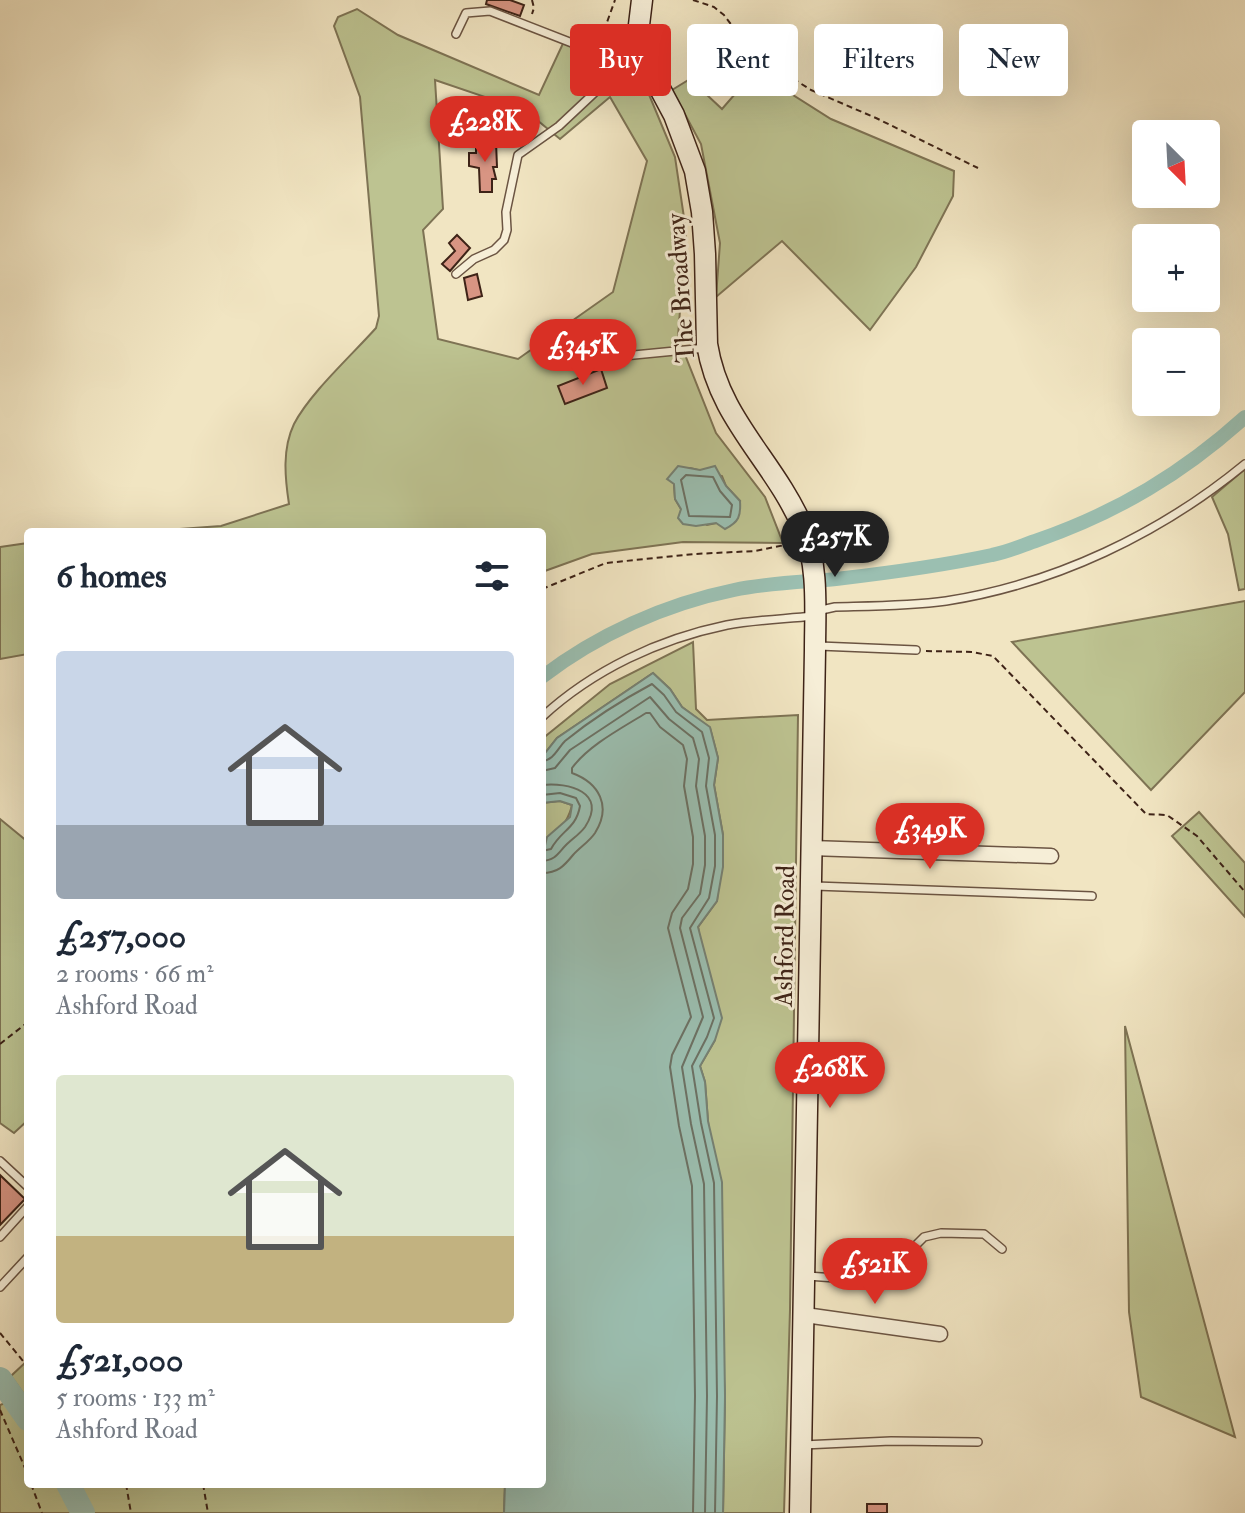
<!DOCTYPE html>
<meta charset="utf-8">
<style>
:root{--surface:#fff;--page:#f6f6f7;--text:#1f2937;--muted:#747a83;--accent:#d93025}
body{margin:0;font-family:"IM FELL Double Pica",serif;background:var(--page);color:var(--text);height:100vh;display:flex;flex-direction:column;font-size:30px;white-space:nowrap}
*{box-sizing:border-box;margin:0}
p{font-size:26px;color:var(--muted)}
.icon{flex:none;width:44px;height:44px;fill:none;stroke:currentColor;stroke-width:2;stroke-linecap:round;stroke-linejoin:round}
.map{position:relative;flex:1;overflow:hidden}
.drawer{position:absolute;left:24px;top:528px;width:522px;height:960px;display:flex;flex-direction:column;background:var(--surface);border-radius:8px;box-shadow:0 8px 32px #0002}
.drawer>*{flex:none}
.banner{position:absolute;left:570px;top:24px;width:554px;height:72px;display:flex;gap:16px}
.needle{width:52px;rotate:156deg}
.tools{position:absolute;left:1132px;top:120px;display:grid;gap:16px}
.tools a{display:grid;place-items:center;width:88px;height:88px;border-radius:8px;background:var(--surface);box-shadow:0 8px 32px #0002;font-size:40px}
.price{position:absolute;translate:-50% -68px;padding:0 18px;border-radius:28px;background:var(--accent);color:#fff;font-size:26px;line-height:52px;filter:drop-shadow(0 2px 4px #0008)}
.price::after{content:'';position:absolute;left:50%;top:48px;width:24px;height:18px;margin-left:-12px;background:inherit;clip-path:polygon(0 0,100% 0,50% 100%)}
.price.active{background:#222;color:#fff}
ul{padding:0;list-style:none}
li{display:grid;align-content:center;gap:16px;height:424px;padding:0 32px}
li span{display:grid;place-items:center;height:248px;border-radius:8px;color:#555}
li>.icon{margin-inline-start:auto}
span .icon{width:144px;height:144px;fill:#fffc;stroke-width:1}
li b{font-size:34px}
h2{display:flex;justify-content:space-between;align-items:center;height:96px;padding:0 32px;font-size:34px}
.tag{padding:0 28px;border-radius:8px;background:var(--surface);box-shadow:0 8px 32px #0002;font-size:28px;line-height:72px}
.tag.active{background:var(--accent);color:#fff}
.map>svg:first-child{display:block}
.green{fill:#bdc391;stroke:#7e7354;stroke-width:2;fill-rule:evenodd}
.water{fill:#9bbfb1;stroke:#768173;stroke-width:2}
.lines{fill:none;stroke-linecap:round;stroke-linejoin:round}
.shore{stroke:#6c7164;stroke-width:2}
.canal{stroke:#9bbfb1;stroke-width:14}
.river{stroke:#9bbfb1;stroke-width:24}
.building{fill:#d89583;stroke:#3e2317;stroke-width:2}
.service-casing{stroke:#6b5442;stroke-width:10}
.minor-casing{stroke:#6b5442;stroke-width:17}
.secondary-casing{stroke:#3e2317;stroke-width:23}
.path{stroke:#3e2317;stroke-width:2;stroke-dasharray:6 4;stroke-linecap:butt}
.service{stroke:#f6eed7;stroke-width:7}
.minor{stroke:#f6eed7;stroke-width:14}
.secondary{stroke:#f6eed7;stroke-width:20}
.labels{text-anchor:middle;stroke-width:6;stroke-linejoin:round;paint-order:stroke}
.street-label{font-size:26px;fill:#3e2317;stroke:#f6eed7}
</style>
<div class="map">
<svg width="1245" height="1513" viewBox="0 0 1245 1513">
<rect width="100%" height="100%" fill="#f1e5c2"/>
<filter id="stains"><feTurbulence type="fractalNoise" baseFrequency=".0025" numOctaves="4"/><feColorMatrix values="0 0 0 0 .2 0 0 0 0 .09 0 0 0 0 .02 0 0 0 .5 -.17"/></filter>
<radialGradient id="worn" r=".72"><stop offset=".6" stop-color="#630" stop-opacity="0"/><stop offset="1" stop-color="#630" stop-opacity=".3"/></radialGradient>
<!-- green -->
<g class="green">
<path d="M357,9L398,35L539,95L566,37L598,51L633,56L675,157L686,231L678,337L716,433L765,497L783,543L683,542L592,554L542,572V532H138L221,526L289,504C285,478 282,449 294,424C310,393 352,355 376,328L379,316L360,97L334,26L338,17ZM435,80L526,111L560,139L610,97L647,161L613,292L518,359L438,339L423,230L443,209ZM690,468L722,476L726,486L740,501L716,523L707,525L681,509L675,499L674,484Z"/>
<path d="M755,71L831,119L954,171L953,196L916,267L870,330L782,241L716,297L720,243L701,144L672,90L690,79L722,109Z"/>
<path d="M1245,469V589L1239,590L1228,534L1212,497Z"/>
<path d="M28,543V654L0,659V547Z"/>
<path d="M1245,601V692L1151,790L1012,642Z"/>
<path d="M693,642L696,709L707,720L798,715L790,1310L784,1513H723L725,1396L708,1121L705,1082L700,1066L715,1040L698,927L717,901L723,835L714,785L718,758L710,728L682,707L670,689L653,673L557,738L542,757V739L610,684Z"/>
<path d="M560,801L572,805C569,822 551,841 542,858V803Z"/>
<path d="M1199,812L1245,863V917L1172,836Z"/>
<path d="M0,819L28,842V1120L14,1133L0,1123Z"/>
<path d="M1125,1026L1235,1437L1141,1397L1129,1312Z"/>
<path d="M28,1360V1400L11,1376Z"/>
<path d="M5,1403L28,1431V1484H60L75,1513H0V1405Z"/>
<path d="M80,1484H505L504,1513H93Z"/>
</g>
<!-- water -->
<g class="water">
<path d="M678,466L700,470L715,466L726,486L740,501C741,516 739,522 725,529L716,523L696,526L683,524L678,518L681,509L675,499L674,484L667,479Z"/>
<path d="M653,673L670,689L682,707L710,727L718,758L714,785L723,835V867L717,901L698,927L722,1018L715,1040L700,1066L705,1082L708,1121L722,1182L725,1396L723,1513H504L505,1484H542V858L547,837L570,817L572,805L560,801L542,803V757L557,738Z"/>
</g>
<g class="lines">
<!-- shore -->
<g class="shore">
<path d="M686,475L713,477L720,491L732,505L730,517L689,516L681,480Z"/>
<path d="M542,761C554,760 557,749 565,741C591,720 622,700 652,684L664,695L676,712L702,732L709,758L706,786L715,835V866L709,898L690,928L714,1018L707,1037L692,1066L701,1123L714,1183L717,1396L715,1513"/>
<path d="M542,771L555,768L570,750L650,697L669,719L693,738L699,759L696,786L705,836V865L700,894L682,918L680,928L703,1017L682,1067L691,1124L704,1184L707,1396L705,1513"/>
<path d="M542,785C568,782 608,792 585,827C580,834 572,839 566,845C558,853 556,860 542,861"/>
<path d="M542,795L560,793L576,798L580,806C576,829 561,830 551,849L542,851"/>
<path d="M542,873C558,873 564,866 573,855C580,847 589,842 595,833C612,806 599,783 572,773V768C589,745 622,728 646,713H650L660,727L683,745L687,759L684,786L693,837V864L688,889L672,913L668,928L691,1017L672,1055L670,1067L679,1126L692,1186L695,1396L693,1513"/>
</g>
<!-- canal -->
<path class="canal" d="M542,677C597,635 665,604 734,590C767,583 802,582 836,579C888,573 941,566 992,555C1008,552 1023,545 1038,540C1118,512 1183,473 1245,417"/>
<!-- river -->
<g class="river">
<path d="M0,1379L28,1419"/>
<path d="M68,1484L83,1513"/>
</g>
</g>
<!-- building -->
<g class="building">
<path d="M487,0H510L524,5L520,16L486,4Z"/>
<path d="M496,142L497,167H493L496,179H492V192H480L479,168L469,166V153H476V143Z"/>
<path d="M457,235L470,248L450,271L442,264L455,251L449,243Z"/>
<path d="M477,274L482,296L468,300L464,278Z"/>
<path d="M601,369L607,388L565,404L558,386Z"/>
<path d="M0,1175L25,1199L0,1225Z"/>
<rect x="867" y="1504" width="20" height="9"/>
</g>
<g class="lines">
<defs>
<g id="service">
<path d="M456,34L466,13L490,11L590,50L640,55"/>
<path d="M456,274L474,259L494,250L504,240L507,230L506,212L518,155L559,126L608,80L644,65"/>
<path d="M603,358L706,348"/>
<path d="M817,611L835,607C872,606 909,606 946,601C1055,584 1160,534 1245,464"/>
<path d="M819,646L916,650"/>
<path d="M542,717C593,670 659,639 727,625C755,620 785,619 813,616"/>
<path d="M815,886L1092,896"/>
<path d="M0,1161L28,1187"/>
<path d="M0,1237L28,1206"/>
<path d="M807,1276L836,1278L880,1272L897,1264L924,1237L941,1233L984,1234L1002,1249"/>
<path d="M0,1287L28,1257"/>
<path d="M803,1445L891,1441L978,1442"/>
</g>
<g id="minor">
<path d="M811,848L1051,856"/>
<path d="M805,1315L940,1334"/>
</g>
<path id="secondary" d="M642,0L639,25L642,55L674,115L695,171L702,212L705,254L707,344C719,420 774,460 803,528C819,565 815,611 815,650L800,1513"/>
</defs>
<!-- service casing -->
<use href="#service" class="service-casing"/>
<!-- minor casing -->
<use href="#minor" class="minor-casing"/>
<!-- secondary casing -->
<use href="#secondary" class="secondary-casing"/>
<!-- path -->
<g class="path">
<path d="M532,0L534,8L532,14"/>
<path d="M693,0L714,7L724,15L746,44L765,61L811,90L876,118L978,168"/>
<path d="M571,30L601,39L615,0"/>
<path d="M542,589L606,563L694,554L755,551L790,544"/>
<path d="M926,651L972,652L993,656L1146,814L1167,815L1197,836L1245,892"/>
<path d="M0,1044L28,1022"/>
<path d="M0,1333L28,1367"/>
<path d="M0,1410L28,1475"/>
<path d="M31,1484L42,1513"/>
<path d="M126,1484L131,1513"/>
<path d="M203,1484L208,1513"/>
</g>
<!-- service -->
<use href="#service" class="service"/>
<!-- minor -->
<use href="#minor" class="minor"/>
<!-- secondary -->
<use href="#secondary" class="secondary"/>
</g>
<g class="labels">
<!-- street labels -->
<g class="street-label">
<text transform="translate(680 288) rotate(-94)" y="9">The Broadway</text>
<text transform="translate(784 936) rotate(-89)" y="9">Ashford Road</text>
</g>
</g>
<rect width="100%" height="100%" filter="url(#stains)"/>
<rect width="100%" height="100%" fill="url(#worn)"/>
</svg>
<div class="tools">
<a><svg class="needle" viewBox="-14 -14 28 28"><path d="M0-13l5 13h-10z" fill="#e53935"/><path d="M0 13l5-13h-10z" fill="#747a83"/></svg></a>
<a>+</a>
<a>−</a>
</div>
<b class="price" style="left:485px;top:164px">£228K</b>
<b class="price" style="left:583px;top:387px">£345K</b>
<b class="price active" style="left:835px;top:579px">£257K</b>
<b class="price" style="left:930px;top:871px">£349K</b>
<b class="price" style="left:830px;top:1110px">£268K</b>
<b class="price" style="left:875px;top:1306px">£521K</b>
<div class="banner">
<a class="tag active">Buy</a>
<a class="tag">Rent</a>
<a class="tag">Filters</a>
<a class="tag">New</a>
</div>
<section class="drawer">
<h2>6 homes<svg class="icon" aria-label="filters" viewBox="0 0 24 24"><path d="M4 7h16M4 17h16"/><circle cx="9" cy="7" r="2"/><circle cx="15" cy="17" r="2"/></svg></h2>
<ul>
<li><span style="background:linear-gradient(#c9d6e8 70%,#9aa5b1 0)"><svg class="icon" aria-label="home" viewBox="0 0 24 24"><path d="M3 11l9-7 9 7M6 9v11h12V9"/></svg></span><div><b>£257,000</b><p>2 rooms · 66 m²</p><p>Ashford Road</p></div></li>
<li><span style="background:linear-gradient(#dfe7d0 65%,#c2b280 0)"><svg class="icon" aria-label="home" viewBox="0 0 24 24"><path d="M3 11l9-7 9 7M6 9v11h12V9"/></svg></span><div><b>£521,000</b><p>5 rooms · 133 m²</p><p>Ashford Road</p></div></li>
</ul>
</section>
</div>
